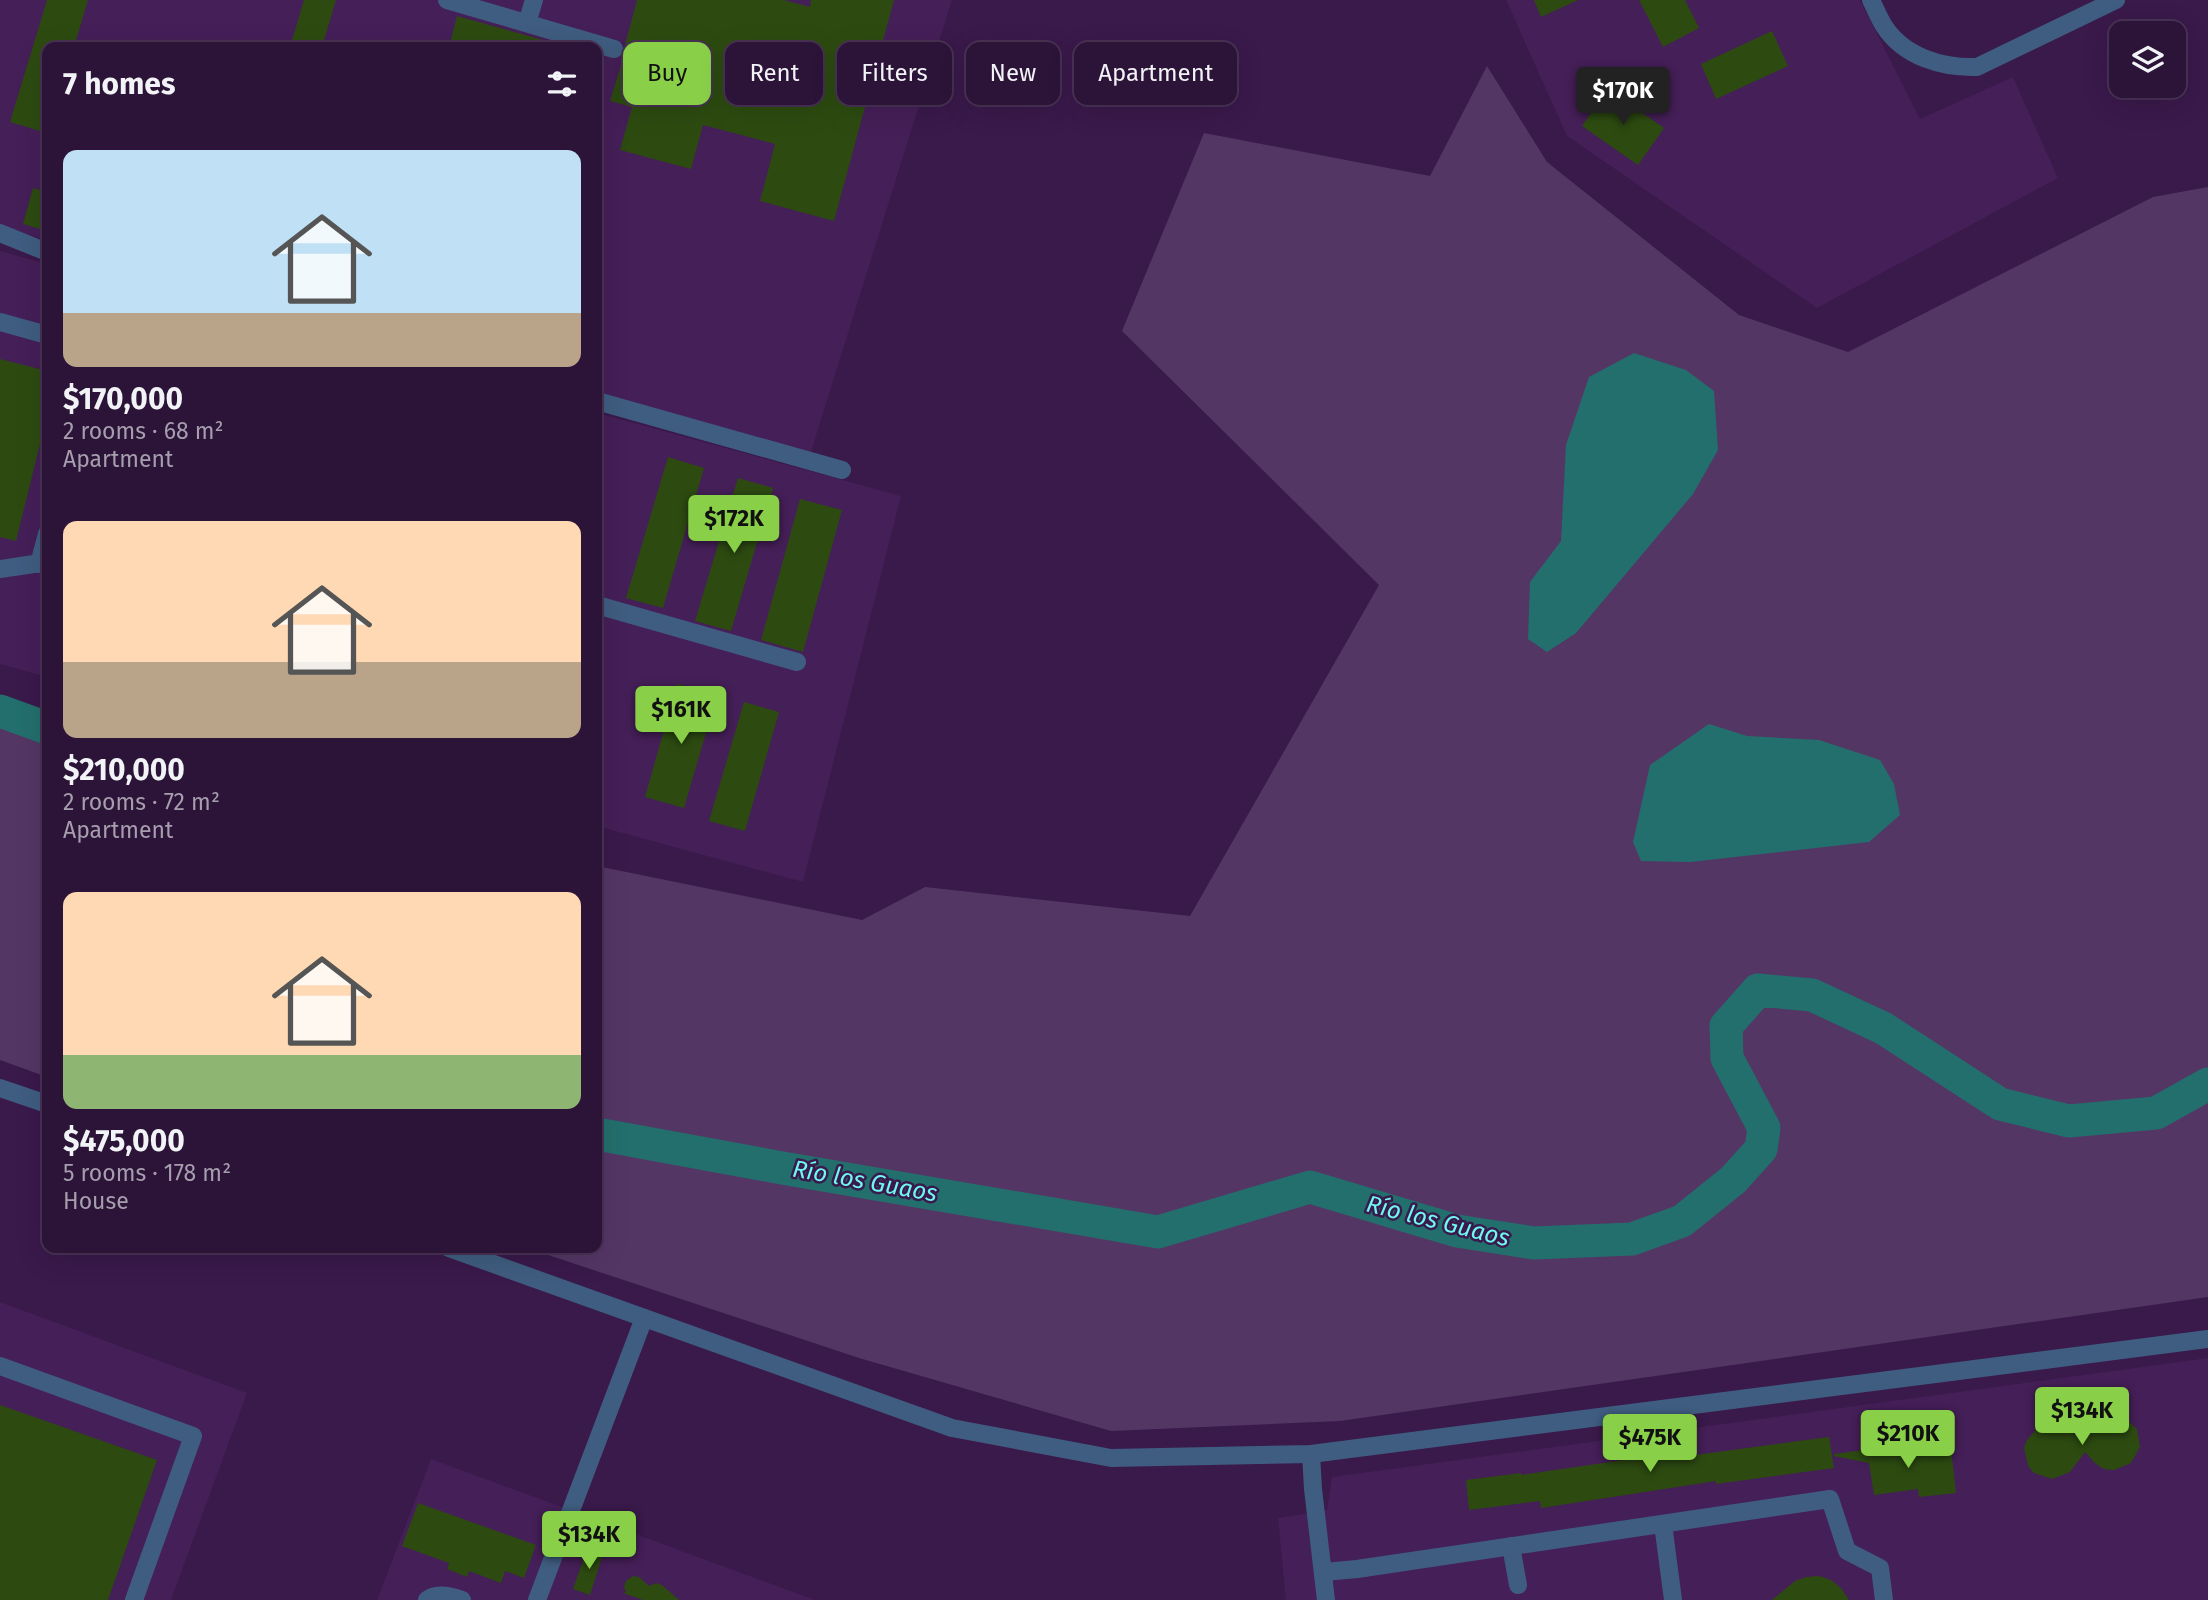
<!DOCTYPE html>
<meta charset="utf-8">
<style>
:root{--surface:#2c1338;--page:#382043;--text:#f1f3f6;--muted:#a69eae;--line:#483253;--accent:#89cf48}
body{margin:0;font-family:"Fira Sans",sans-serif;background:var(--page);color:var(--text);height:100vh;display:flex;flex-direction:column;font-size:26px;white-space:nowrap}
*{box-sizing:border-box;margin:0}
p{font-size:23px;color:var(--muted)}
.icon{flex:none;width:38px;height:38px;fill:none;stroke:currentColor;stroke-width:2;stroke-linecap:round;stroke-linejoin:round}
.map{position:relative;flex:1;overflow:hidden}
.details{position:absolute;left:42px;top:42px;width:560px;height:1211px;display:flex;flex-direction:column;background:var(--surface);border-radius:14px;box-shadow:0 7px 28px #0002,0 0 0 2px var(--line)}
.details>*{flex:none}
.hud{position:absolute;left:623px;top:42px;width:665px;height:63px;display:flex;gap:14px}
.buttons{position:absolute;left:2109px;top:21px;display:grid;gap:14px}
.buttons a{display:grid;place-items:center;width:77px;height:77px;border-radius:14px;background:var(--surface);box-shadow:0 7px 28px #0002,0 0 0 2px var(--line);font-size:35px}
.price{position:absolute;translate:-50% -60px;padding:0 16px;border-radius:7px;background:var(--accent);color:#111;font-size:23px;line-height:46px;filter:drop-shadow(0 2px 4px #0008)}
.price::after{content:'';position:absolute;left:50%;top:42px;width:21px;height:16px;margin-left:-10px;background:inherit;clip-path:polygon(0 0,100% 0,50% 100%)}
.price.active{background:#222;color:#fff}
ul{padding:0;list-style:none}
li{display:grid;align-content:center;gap:14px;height:371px;padding:0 21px}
li span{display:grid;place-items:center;height:217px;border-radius:14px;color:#555}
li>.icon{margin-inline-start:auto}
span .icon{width:126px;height:126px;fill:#fffc;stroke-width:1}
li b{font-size:30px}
h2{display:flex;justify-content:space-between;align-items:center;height:84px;padding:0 21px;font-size:30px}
.chip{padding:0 24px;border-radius:14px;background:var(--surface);box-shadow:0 7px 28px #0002,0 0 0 2px var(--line);font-size:24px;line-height:63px}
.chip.active{background:var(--accent);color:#111}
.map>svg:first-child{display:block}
.built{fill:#451f58}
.green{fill:#543665}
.water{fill:#236f6d}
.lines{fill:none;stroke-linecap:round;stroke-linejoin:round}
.river{stroke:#236f6d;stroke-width:33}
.building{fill:#2d4b11}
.minor{stroke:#3f5d80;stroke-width:18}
.labels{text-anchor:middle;stroke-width:5;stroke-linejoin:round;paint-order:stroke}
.water-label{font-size:24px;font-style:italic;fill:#6ef8f4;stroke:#3a194b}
</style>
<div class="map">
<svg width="2208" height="1600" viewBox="0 0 2208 1600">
<rect width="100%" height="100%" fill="#3a194b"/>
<!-- built -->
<g class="built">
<path d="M0,0H952L810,455L597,395V47H47V240L0,227Z"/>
<path d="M1506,0H1860L1920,119L2013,77L2058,178L1817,308L1567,136Z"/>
<path d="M0,251L47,264V677L0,664Z"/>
<path d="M597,413L901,496L803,882L597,826Z"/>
<path d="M0,1302L247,1393L171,1600H0Z"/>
<path d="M2208,1358V1600H1286L1278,1518L1327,1510L1332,1477Z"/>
<path d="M431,1459L815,1600H377Z"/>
</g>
<!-- green -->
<g class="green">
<path d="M1487,66L1547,162L1739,315L1848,352L2153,197L2208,187V1297L1340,1421L1111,1431L859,1358L527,1248H597V866L862,920L925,887L1190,916L1379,585L1122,331L1204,133L1430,176Z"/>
<path d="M0,701L47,715V1077L0,1060Z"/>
</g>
<!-- water -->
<g class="water">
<path d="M1634,353L1686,370L1714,391L1718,450L1693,494L1576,633L1547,652L1528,639L1530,582L1561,541L1566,445L1589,377Z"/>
<path d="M1709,724L1747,736L1819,740L1880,760L1894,784L1900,815L1869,842L1690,862L1641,861L1633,842L1650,765Z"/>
</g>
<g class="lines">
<!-- river -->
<g class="river">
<path d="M0,711L47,728"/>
<path d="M597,1134L788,1169L1158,1232L1310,1187L1457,1231L1534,1243L1632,1239L1682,1221L1733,1180L1761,1149L1764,1128L1727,1058L1726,1026L1758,990L1812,995L1883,1028L2000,1104L2069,1121L2156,1113L2208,1084"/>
</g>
</g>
<!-- building -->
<g class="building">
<path d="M47,0H88L74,47H47V133L10,122Z"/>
<path d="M304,0H336L322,47H290Z"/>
<path d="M637,0H784L810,7L811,0H894L834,221L760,201L775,144L703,125L691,169L620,150L632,107L610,101L625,52V45Z"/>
<path d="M1534,0H1578L1541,17Z"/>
<path d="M1639,0H1685L1699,28L1663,47Z"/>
<path d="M457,16L554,43V47H449Z"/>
<path d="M1772,31L1788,66L1716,99L1701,64Z"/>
<path d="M1608,89L1664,128L1638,165L1582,126Z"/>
<path d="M33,188L47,192V231L23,224Z"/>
<path d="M0,359L47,371V416L16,541L0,537Z"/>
<path d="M668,457L704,468L663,608L626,598Z"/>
<path d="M738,478L773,488L731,631L695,621Z"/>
<path d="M800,499L842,510L803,652L761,640Z"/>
<path d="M677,684L717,695L684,808L645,797Z"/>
<path d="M744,702L779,712L745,831L709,821Z"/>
<path d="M0,1405L157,1460L108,1600H0Z"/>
<path d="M2108,1415L2125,1418L2137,1429L2140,1447L2131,1463L2114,1470L2104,1469L2096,1464L2085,1452L2070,1472L2052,1479L2034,1473L2028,1466L2024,1448L2027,1440L2038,1427L2046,1424L2063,1426L2083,1440L2093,1424Z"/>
<path d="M1829,1437L1834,1468L1716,1484V1481L1541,1508L1540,1501L1469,1510L1466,1480L1521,1473V1475L1658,1455L1656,1443L1685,1438L1688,1456Z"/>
<path d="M1894,1446L1895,1453L1951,1448L1956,1493L1919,1497L1918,1489L1874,1495L1869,1463L1834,1456V1454Z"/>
<path d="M418,1503L536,1545L524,1578L505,1571L501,1583L469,1571L467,1577L447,1569L449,1563L402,1546Z"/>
<path d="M588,1546L604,1551L590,1595L573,1589Z"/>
<path d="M633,1576L639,1577L649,1586L656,1583L662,1585L679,1600H643L623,1593L626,1592L624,1587L626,1581Z"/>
<path d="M1819,1576L1831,1580L1841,1588L1849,1600H1772L1795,1581L1806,1577Z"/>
</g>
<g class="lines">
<!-- minor -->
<g class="minor">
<path d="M447,0L614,49"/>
<path d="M1871,0C1875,8 1879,18 1884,26C1904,57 1942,68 1977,67L2116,0"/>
<path d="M527,23L534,0"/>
<path d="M0,233L47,252"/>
<path d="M0,322L47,335"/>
<path d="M597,401L842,470"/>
<path d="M39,564L47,534"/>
<path d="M0,569L47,562"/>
<path d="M597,605L797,662"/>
<path d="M0,1088L47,1104"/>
<path d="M449,1248L952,1428L1111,1458L1311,1454L2208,1339"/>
<path d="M0,1366L193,1436L134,1600"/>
<path d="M1311,1454L1313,1489L1326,1600"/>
<path d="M1663,1524L1673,1600"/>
<path d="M1511,1546L1518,1585"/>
<path d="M1324,1572L1357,1569L1830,1499L1847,1551L1880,1568L1884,1600"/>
<path d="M427,1600C436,1592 451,1596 462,1600"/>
<path d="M537,1600L644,1318"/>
</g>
</g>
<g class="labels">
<!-- water labels -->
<g class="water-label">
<text transform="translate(865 1181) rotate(10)" y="8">Río los Guaos</text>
<text transform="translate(1438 1221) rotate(14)" y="8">Río los Guaos</text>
</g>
</g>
</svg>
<div class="buttons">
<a><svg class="icon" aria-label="layers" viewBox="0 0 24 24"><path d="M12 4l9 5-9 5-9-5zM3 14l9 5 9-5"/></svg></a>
</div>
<b class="price active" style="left:1623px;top:127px">$170K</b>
<b class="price" style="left:734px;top:555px">$172K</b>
<b class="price" style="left:681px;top:746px">$161K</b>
<b class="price" style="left:2082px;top:1447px">$134K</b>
<b class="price" style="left:1908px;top:1470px">$210K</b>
<b class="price" style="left:1650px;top:1474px">$475K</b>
<b class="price" style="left:589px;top:1571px">$134K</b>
<div class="hud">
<a class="chip active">Buy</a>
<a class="chip">Rent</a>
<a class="chip">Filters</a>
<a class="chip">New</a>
<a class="chip">Apartment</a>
</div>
<section class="details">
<h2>7 homes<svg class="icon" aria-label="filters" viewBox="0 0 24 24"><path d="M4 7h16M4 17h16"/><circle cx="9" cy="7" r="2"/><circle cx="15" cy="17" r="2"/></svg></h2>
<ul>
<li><span style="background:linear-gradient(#bfe0f5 75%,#b9a48a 0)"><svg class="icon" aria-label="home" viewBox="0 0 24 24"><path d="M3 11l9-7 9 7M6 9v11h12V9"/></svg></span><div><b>$170,000</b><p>2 rooms · 68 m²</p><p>Apartment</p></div></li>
<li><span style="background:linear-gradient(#ffd9b3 65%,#b9a48a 0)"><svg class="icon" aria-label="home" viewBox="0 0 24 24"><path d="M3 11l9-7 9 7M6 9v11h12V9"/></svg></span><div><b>$210,000</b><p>2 rooms · 72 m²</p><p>Apartment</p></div></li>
<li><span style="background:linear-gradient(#ffd9b3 75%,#8fb573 0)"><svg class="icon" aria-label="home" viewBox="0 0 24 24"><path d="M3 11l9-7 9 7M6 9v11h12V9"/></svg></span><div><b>$475,000</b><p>5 rooms · 178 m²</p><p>House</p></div></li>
</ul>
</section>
</div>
